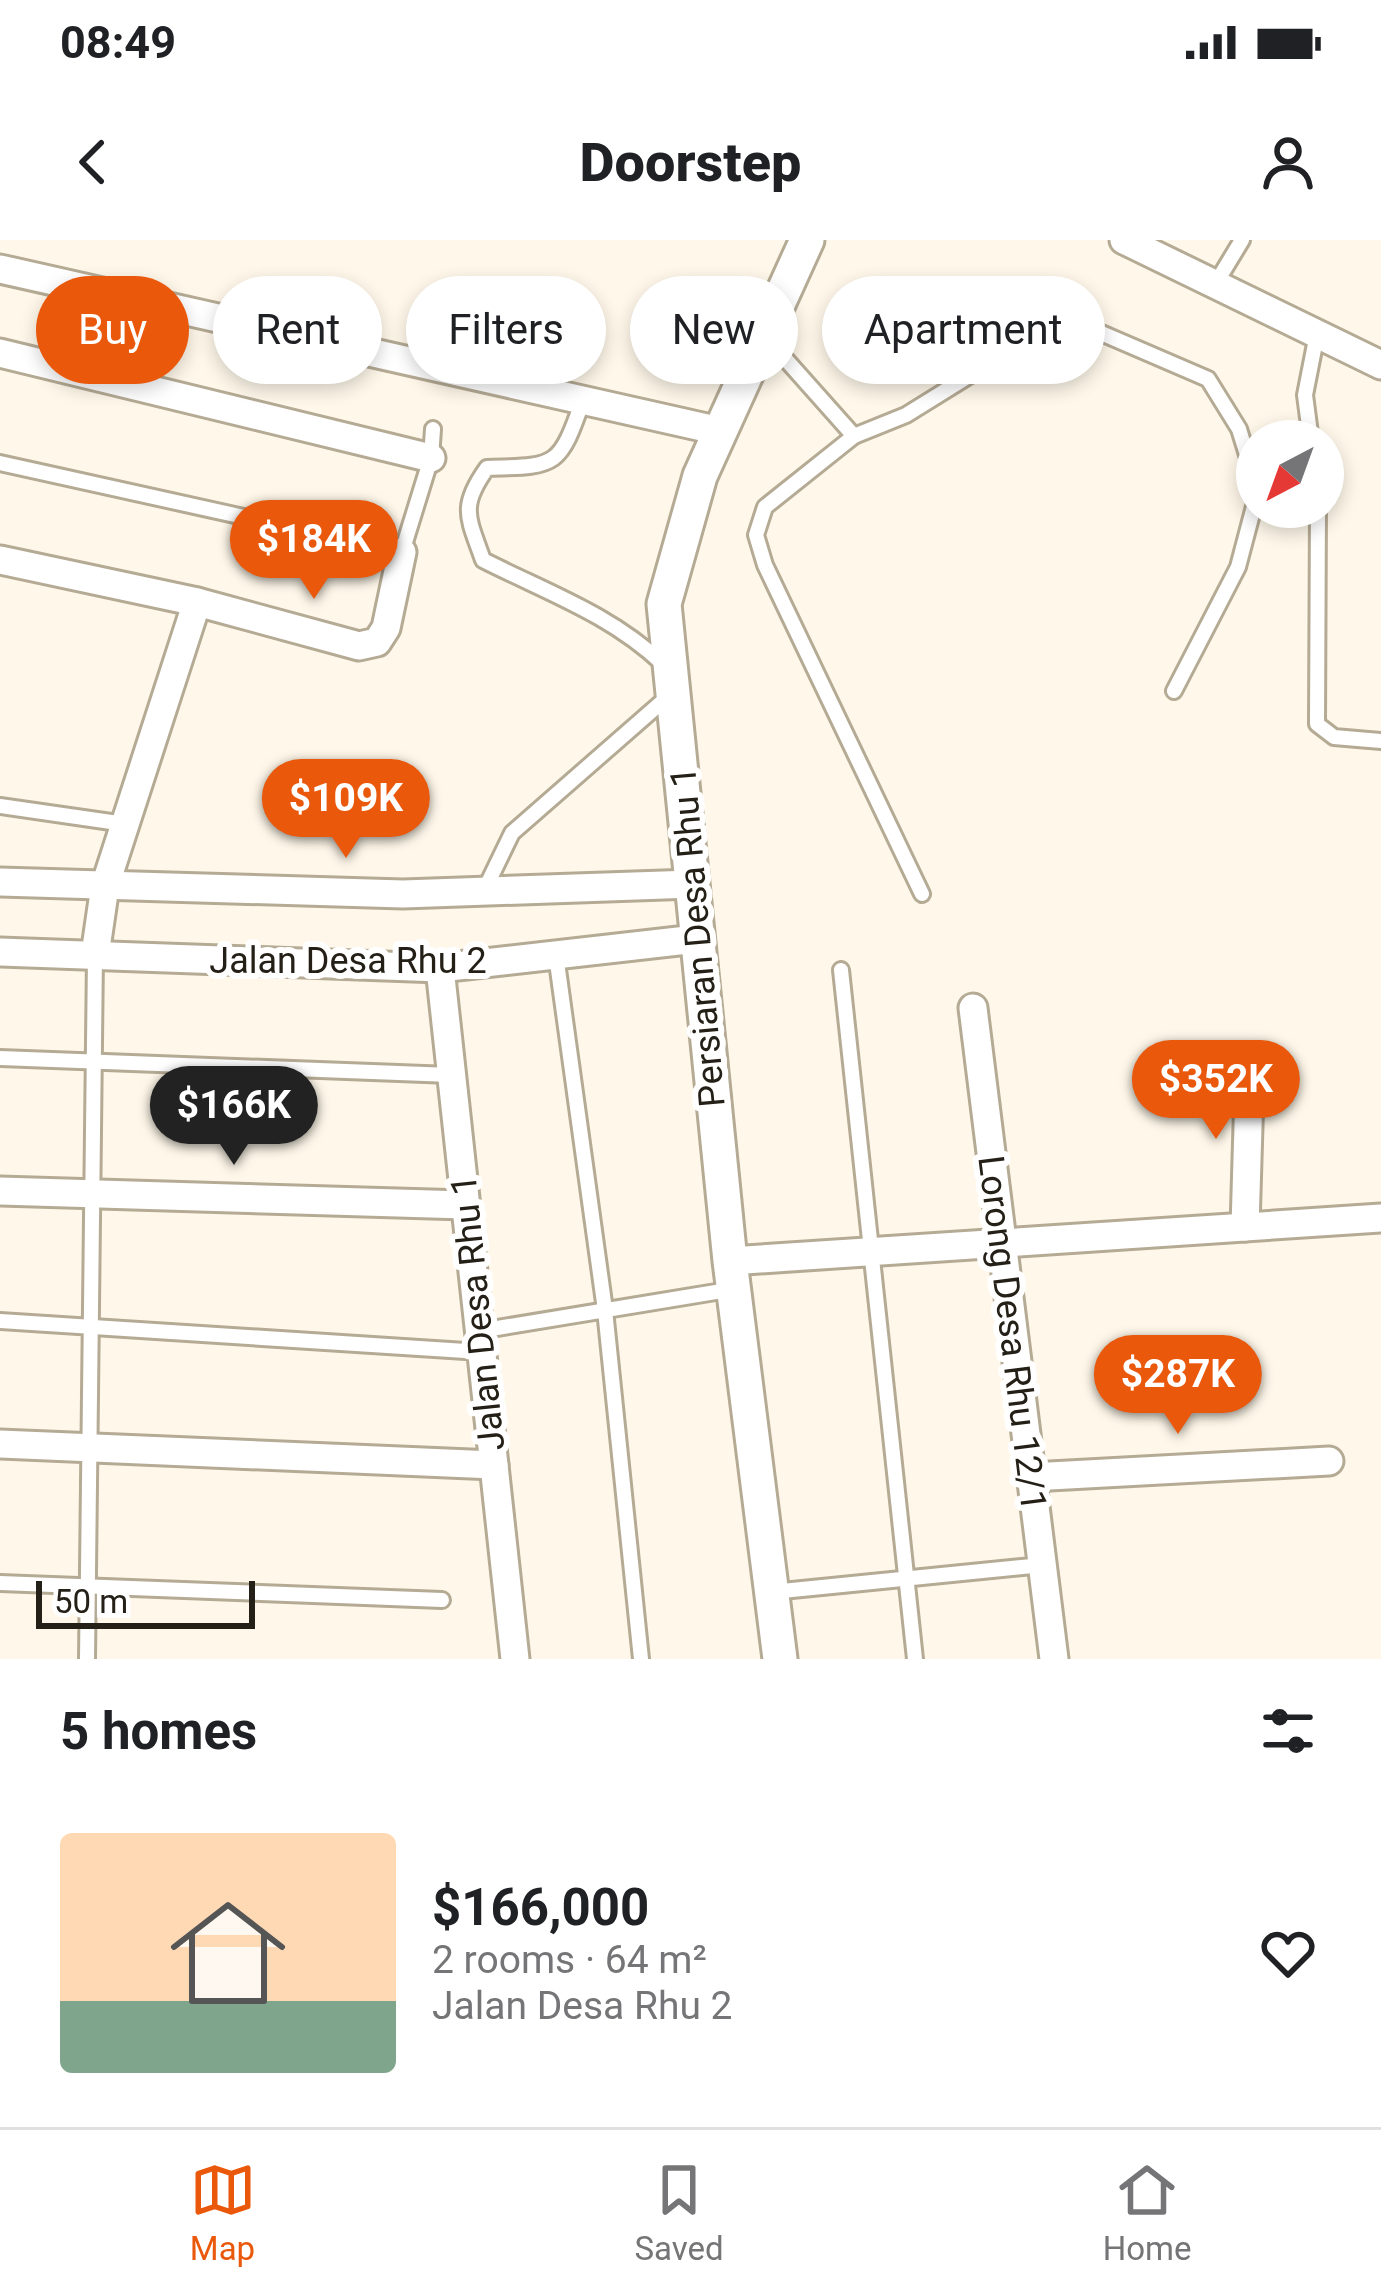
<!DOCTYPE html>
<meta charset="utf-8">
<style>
:root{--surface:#fff;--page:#f6f6f6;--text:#202124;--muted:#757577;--line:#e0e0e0;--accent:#ea580c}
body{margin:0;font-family:Roboto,sans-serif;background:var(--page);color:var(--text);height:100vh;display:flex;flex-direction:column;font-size:45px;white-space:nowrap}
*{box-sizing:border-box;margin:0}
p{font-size:39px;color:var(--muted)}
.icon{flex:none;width:66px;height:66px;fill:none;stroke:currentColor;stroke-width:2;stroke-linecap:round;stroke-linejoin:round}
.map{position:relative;height:1419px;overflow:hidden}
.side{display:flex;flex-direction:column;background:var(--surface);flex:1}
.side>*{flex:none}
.hud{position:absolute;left:36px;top:36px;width:1311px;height:108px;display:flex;gap:24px}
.needle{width:78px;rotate:221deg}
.controls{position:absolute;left:1236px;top:180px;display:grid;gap:24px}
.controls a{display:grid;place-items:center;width:108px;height:108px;border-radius:50%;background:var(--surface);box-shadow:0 6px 18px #0003;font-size:60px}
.scale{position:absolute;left:36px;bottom:30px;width:219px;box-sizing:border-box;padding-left:12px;border:6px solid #242017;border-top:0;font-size:33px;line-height:42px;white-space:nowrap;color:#242017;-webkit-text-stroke:9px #fff;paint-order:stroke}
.price{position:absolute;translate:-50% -102px;padding:0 27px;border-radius:42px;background:var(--accent);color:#fff;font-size:39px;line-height:78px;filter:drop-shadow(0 3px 6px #0008)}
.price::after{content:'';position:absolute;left:50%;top:72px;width:36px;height:27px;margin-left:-18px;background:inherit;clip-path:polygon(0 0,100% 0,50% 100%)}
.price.on{background:#222;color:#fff}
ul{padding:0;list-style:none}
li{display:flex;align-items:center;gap:36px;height:300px;padding:0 60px}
li span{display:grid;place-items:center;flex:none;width:336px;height:240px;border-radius:12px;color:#555}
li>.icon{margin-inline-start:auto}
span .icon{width:144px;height:144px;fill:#fffc;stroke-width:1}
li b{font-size:51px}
h2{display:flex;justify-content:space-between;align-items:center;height:144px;padding:0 60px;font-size:51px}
.tag{padding:0 42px;border-radius:54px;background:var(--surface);box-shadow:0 6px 18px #0003;font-size:42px;line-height:108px}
.tag.on{background:var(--accent);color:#fff}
.status{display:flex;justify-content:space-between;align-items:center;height:84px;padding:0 60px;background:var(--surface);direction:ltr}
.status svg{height:33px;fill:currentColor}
header{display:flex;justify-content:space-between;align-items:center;height:156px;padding:0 60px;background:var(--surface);font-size:54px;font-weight:800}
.dock{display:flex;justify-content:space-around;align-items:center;height:168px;border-top:3px solid var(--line);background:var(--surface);font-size:33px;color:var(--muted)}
.dock a{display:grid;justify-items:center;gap:6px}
.dock .on{color:var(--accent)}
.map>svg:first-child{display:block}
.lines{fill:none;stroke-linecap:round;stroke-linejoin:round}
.service-casing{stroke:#b5aa94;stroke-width:20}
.minor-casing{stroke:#b5aa94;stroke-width:33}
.tertiary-casing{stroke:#b5aa94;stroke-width:39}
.service{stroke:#fff;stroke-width:14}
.minor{stroke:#fff;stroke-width:27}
.tertiary{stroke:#fff;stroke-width:33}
.labels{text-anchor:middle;stroke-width:12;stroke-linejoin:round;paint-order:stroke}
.street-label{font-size:36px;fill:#242017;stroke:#fff}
</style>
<div class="status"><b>08:49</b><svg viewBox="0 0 49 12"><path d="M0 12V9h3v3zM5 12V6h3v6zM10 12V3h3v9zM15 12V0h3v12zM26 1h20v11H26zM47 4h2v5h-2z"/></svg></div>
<header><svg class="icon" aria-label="back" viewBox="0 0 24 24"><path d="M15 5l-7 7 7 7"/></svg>Doorstep<svg class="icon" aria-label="person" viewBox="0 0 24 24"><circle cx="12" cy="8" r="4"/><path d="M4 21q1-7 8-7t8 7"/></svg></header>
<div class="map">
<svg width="1381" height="1419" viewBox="0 0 1381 1419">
<rect width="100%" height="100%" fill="#fff8ea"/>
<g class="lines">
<defs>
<g id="service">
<path d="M1216,43L1242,0"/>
<path d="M765,96L854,196L765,267L756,295L765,325L922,654"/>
<path d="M583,160C559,228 557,226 487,228C459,267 468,277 483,320C546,352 610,374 663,424"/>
<path d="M854,196L906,175L1064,77L1208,139L1239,189L1257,247"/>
<path d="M1311,201L1305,155L1317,94"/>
<path d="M0,223L402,312L431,218L433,189"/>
<path d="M1318,267L1317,484L1334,497L1381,501"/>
<path d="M1174,451L1238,327L1257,255"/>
<path d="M0,566L125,584"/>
<path d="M483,653L512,593L671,454"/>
<path d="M556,715L605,1070L641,1419"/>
<path d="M841,730L915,1419"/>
<path d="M0,818L451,835"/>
<path d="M0,1081L481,1112"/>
<path d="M479,1091L734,1049"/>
<path d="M0,1343L442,1360"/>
<path d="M772,1352L1042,1325"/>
<path d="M87,1419L95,715"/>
</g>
<g id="minor">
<path d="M1124,0L1381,125"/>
<path d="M0,29L720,191"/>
<path d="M0,113L431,218"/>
<path d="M0,320L197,362L359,406L377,402L386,388L402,312"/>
<path d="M0,642L403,654L693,644"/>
<path d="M0,712L440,728L696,699"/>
<path d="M95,715L105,646L197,362"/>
<path d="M440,728L515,1419"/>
<path d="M973,768L1054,1419"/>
<path d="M0,951L465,965"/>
<path d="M1245,987L1250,819"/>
<path d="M730,1021L1381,978"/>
<path d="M0,1204L494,1225"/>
<path d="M1031,1237L1329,1221"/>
</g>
<path id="tertiary" d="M780,1419L730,1021L664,364L700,236L807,0"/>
</defs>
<!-- service casing -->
<use href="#service" class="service-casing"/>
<!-- minor casing -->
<use href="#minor" class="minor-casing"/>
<!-- tertiary casing -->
<use href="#tertiary" class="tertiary-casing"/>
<!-- service -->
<use href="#service" class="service"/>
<!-- minor -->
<use href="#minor" class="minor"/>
<!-- tertiary -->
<use href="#tertiary" class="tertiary"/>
</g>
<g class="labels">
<!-- street labels -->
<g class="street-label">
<text transform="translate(697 697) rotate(-95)" y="13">Persiaran Desa Rhu 1</text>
<text x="348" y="733">Jalan Desa Rhu 2</text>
<text transform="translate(477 1073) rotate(-96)" y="13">Jalan Desa Rhu 1</text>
<text transform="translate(1013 1093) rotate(83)" y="13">Lorong Desa Rhu 12/1</text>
</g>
</g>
</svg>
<div class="controls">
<a><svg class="needle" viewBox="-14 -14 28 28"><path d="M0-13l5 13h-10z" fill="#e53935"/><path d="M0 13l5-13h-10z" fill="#757577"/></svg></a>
</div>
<div class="scale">50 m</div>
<b class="price" style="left:314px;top:362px">$184K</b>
<b class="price" style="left:346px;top:621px">$109K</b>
<b class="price" style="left:1216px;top:902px">$352K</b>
<b class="price on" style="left:234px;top:928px">$166K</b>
<b class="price" style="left:1178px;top:1197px">$287K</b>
<div class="hud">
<a class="tag on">Buy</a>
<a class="tag">Rent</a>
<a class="tag">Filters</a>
<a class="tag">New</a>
<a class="tag">Apartment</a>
</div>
</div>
<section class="side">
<h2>5 homes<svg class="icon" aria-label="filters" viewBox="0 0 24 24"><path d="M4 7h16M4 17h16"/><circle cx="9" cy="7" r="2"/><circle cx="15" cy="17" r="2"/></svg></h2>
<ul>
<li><span style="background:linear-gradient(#ffd9b3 70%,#7fa58c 0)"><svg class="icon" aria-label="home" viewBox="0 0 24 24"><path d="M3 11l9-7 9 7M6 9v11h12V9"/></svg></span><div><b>$166,000</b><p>2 rooms · 64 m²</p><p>Jalan Desa Rhu 2</p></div><svg class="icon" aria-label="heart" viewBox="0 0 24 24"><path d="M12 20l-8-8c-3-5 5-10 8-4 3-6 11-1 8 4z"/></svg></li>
</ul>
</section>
<nav class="dock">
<a class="on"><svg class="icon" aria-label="map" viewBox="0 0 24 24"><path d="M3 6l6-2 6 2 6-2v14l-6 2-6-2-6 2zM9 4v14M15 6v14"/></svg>Map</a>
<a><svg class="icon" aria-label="saved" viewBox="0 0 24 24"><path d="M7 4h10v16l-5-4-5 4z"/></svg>Saved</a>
<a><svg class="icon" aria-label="home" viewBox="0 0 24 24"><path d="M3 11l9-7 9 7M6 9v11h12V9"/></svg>Home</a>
</nav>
